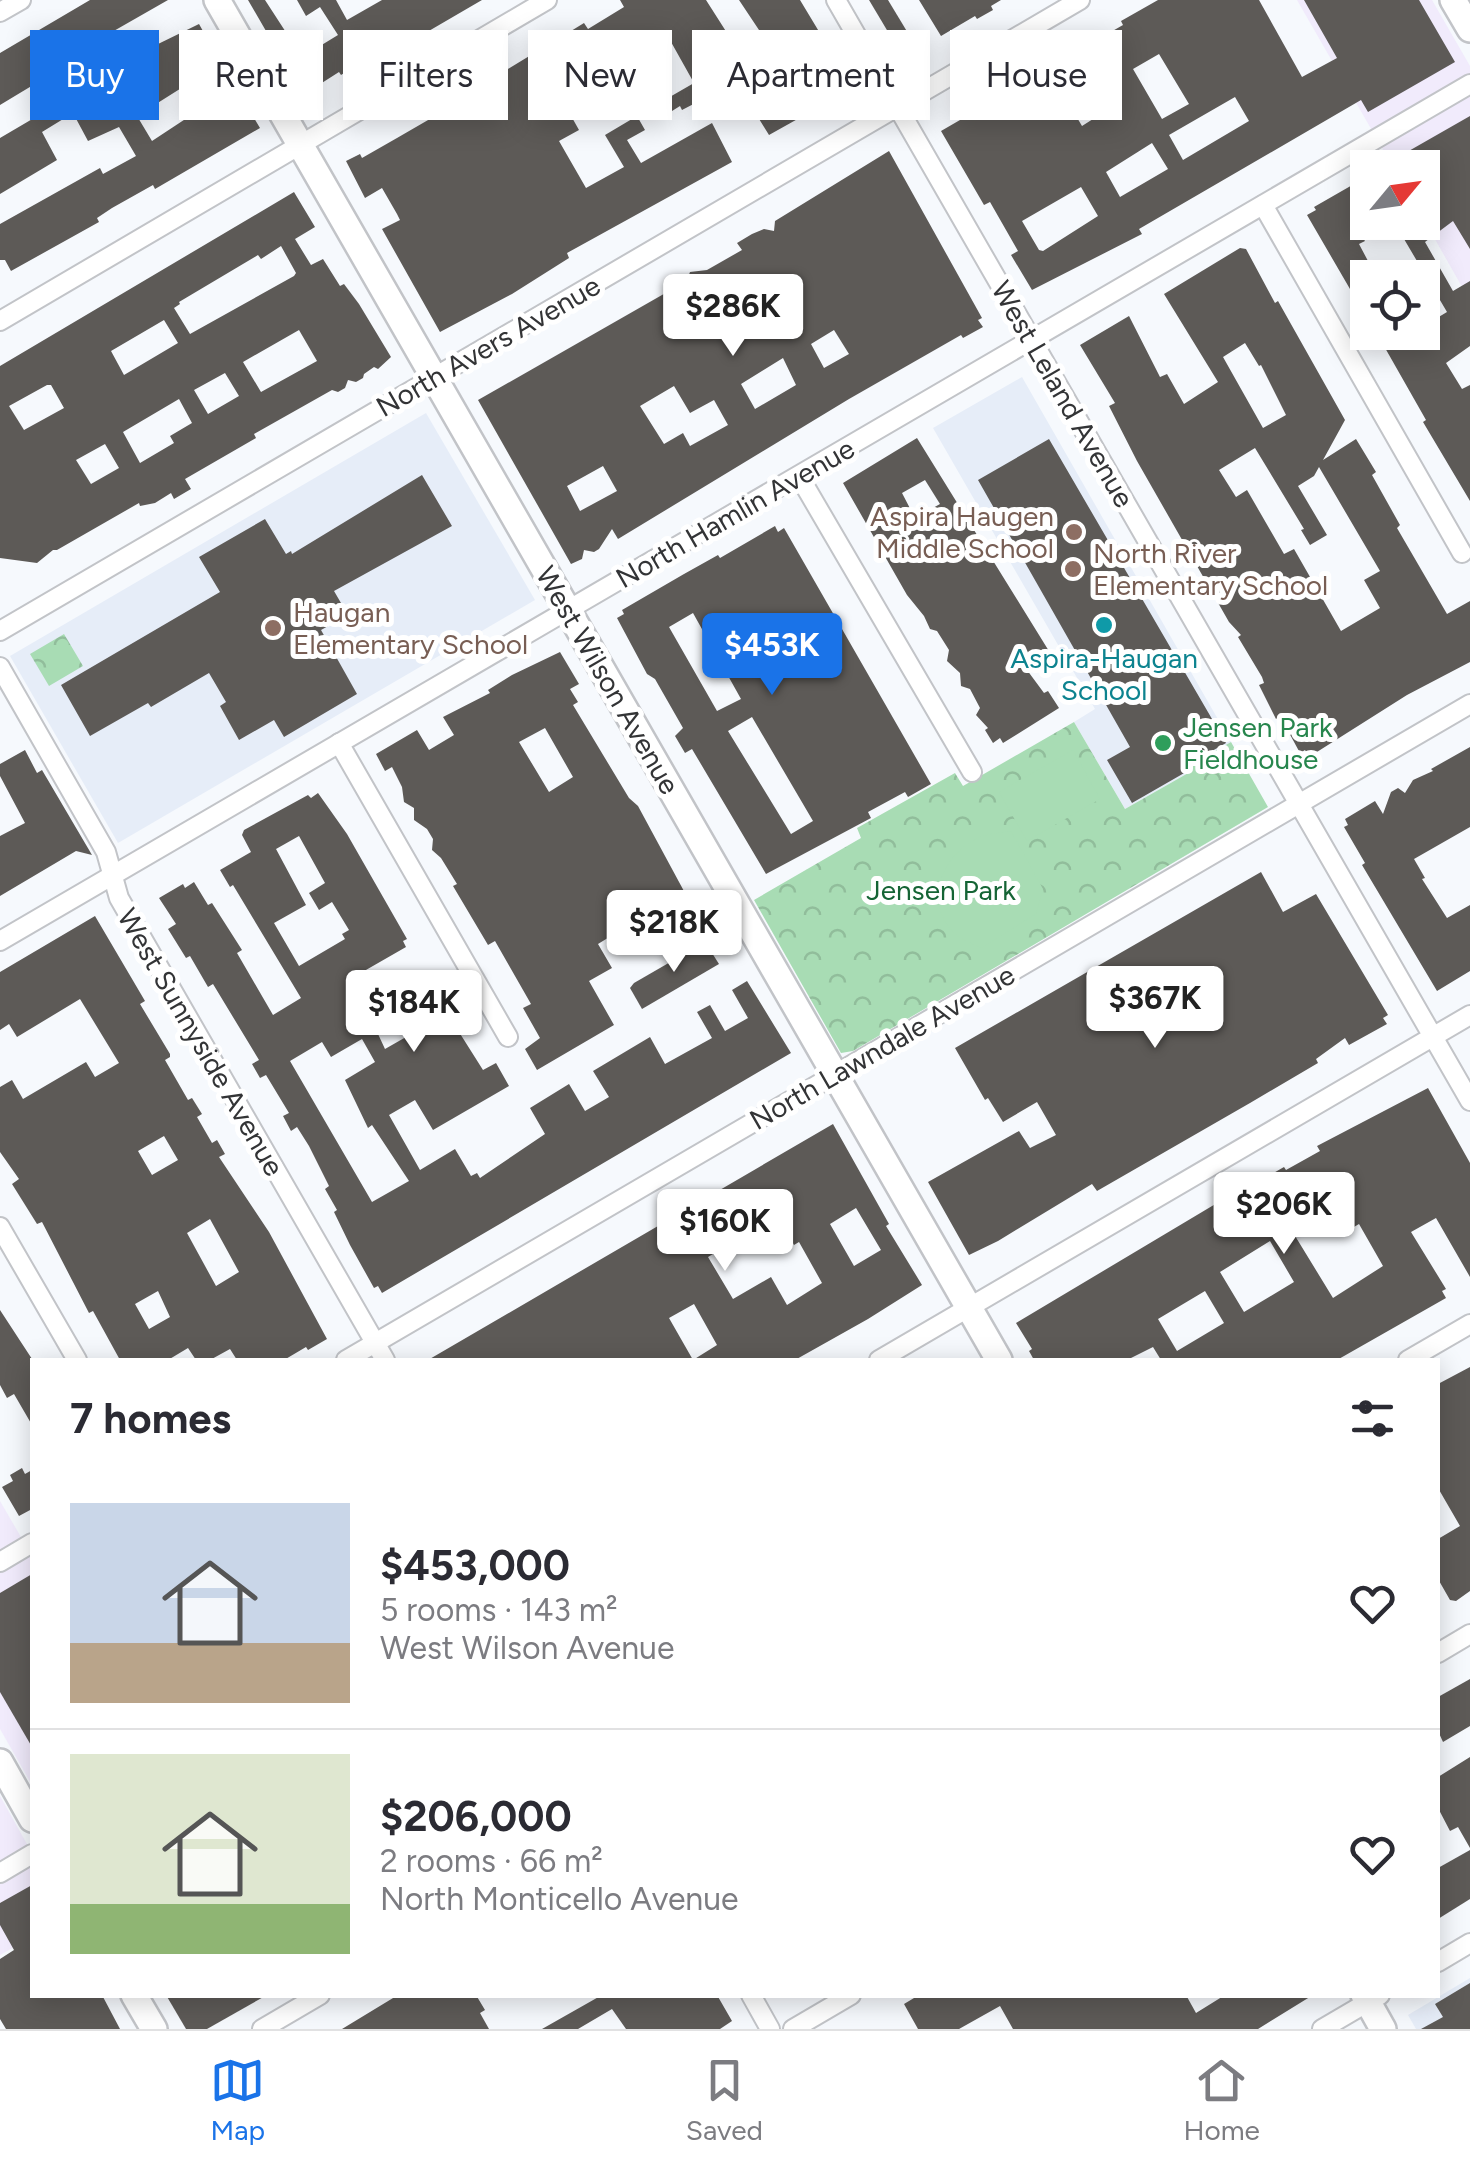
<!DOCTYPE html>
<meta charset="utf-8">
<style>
:root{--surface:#fff;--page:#f2f2f3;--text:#2b2b33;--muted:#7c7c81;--line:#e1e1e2;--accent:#1a73e8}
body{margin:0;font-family:Figtree,sans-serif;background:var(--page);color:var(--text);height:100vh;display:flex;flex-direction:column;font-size:38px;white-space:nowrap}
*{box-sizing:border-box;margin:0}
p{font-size:32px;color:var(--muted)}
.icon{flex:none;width:55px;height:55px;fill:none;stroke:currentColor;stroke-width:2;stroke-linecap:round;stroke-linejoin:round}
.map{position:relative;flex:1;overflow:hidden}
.side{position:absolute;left:30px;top:1358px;width:1410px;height:640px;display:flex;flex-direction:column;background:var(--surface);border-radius:0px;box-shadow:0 5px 25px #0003}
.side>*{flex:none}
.hud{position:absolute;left:30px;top:30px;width:1410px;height:90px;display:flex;gap:20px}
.needle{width:65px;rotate:61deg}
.fabs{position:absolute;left:1350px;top:150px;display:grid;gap:20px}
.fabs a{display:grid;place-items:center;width:90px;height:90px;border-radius:0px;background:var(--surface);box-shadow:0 5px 25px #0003;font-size:50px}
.price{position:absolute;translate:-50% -85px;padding:0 22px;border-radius:10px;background:#fff;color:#222;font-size:32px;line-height:65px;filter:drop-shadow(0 2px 5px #0008)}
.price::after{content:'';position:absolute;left:50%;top:60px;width:30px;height:22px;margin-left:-15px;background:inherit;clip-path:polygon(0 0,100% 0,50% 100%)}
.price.active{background:var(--accent);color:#fff}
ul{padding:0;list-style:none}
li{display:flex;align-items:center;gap:30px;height:250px;padding:0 40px}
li+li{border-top:2px solid var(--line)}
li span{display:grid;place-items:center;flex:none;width:280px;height:200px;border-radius:0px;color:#555}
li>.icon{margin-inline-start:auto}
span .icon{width:120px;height:120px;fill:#fffc;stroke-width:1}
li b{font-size:42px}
h2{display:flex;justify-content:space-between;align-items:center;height:120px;padding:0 40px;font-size:42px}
.chip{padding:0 35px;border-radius:0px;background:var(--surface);box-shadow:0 5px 25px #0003;font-size:35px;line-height:90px}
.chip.active{background:var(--accent);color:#fff}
.dock{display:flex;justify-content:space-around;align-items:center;height:140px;border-top:2px solid var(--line);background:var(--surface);font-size:28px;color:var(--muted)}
.dock a{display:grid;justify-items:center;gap:5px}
.dock .active{color:var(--accent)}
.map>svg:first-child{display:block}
.commercial{fill:#f1ebfc}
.built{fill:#e6edf8}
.park{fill:url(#park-crowns)}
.pitch{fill:#a8dcb4}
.building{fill:#5d5a57;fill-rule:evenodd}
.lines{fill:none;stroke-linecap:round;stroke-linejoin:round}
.street-casing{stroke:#c2c4c8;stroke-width:22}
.secondary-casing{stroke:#c2c4c8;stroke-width:30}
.street{stroke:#fff;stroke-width:18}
.secondary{stroke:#fff;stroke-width:25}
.education-dot{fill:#8d6e63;stroke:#fff;stroke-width:4}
.culture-dot{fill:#0f9aa8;stroke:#fff;stroke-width:4}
.leisure-dot{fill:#2e9e5b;stroke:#fff;stroke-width:4}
.labels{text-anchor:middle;stroke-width:10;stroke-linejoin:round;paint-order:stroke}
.street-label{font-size:28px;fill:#333436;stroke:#fff}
.education-label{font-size:28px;fill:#785e54;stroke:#fff;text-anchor:start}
.culture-label{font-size:28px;fill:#0d838f;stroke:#fff}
.leisure-label{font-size:28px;fill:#27864d;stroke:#fff;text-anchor:start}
.park-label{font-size:28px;fill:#156435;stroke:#fff}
</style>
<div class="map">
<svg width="1470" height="2029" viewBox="0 0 1470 2029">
<defs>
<pattern id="park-crowns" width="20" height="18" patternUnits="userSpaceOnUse" patternTransform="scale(2.5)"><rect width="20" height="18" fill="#a8dcb4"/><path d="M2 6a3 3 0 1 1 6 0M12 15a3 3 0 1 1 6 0" fill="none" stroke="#91bd9b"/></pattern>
</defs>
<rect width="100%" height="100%" fill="#f6f9fd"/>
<!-- commercial -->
<g class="commercial">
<path d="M1297,0H1432L1470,66V301L1423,218L1422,168L1393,167Z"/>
<path d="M0,1501L32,1556V1785L0,1729Z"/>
<path d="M0,1796L32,1853V1937L0,1955Z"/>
</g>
<!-- built -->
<g class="built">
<path d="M1022,377L1231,742L1188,767L1190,772L1125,809L1074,722L1095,709L933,428Z"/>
<path d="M426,413L535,600L118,843L10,656Z"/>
<path d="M1470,1978V2029H1416L1408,2015Z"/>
</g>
<!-- park -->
<g class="park">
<path d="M64,634L83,666L49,686L30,654Z"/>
<path d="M1074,722L1125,809L1190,772L1187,767L1231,742L1268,807L853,1051L841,1053L754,900L861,838L857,828L955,773L963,786Z"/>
</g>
<!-- pitch -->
<g class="pitch">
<path d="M1073,750L1100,799L1027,841L999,792Z"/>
<path d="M1011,831L1043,889L1036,914L981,948C973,944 960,939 954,933C922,900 943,854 980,837C990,833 1001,833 1011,831Z"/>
</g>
<!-- building -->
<g class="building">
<path d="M90,0H168L70,56L66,59L68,64L0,105V53Z"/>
<path d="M248,0H265L302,57L338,35L320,7L306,16L297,0H336L347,20L382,0H482L379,60L375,54L341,75L339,72L303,95Z"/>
<path d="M620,0H706L750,69L732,80L734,83L682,110L680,106L672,111L669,105L658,111L634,74L647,66L668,98L694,83L666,33L646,44L642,35L604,58L607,62L593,70L571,31L584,23L588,29L624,7Z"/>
<path d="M739,0H800L853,88L769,135L748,101L774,86L771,81L787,72Z"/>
<path d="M869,0H888L920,53L906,62Z"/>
<path d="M919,0H1001L991,6L993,10L977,19L975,16L941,36Z"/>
<path d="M1158,0H1259L1302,77L1337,58L1304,0H1419L1455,62L1368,112L1361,100L1139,229L1142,234L1032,290L1011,255L1018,251L990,202L984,205L941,131L998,98L995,94L1025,77L1027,80L1086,41L1088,45L1123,25L1121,21ZM1159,54L1189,104L1162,119L1133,69ZM1087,81L1104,112L1082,126L1063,94ZM1235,97L1249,121L1183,160L1169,135ZM1152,143L1168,169L1120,197L1106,172ZM1081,187L1098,216L1043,251L1039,250L1022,221Z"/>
<path d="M199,24L221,63L137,116L152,141L196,112L237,90L260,128L155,189L153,185L112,208L97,218L99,222L11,271L5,260H0V224L100,168L103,174L136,156L119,127L88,141L73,113L42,132L57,160L0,194V138L80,91L82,94L100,81L102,84L145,58L142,54L156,45Z"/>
<path d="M549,44L571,80L545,96L560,120L570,114L579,130L559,141L586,188L624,167L605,135L637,116L645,130L627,140L641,163L712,123L732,162L567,253L569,258L512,294L440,332L382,229L400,220L397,214L382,188L365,198L346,161L360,154L362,158L397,138L435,116L432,112L445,103L447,106Z"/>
<path d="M1470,116V249L1453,221L1425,242L1453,291L1470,281V346L1446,363L1462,389L1470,385V501L1423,422L1426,420L1376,332H1422V327L1447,312L1394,222H1422V168H1379Z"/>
<path d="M889,151L982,318L978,320L983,327L963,338L961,335L849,399L618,539L612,529L599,549L594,552L584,550L582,559L571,564L478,400L669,291L679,279L687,280L690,272L707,270L742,250L737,243L752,234L764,229L774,231L775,221ZM834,330L849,354L824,368L811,344ZM783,358L796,385L755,409L741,384ZM674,386L690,413L714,400L728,425L690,446L683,433L664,444L640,406ZM603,466L617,491L580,511L567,486Z"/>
<path d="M1368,176V209L1350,219L1365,241L1359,244L1377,278H1368V320L1307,215L1316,210L1314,207Z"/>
<path d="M294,192L315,227L295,239L311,265L323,259L340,286L344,284L359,304L391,357L378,369L374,367L364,374L363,378L356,382L348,380L345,388L338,392L332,390L254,434L256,438L185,479L191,489L174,499L171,493L155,503L140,506L139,503L57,550H53L37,563L0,558V366ZM281,246L296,273L294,276L190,334L174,308L180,304L179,302L258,255L261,259ZM164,320L178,343L124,375L111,351ZM299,330L317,361L261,392L243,362ZM225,373L239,396L208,414L194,390ZM47,385H51L64,408L24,430L9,406ZM179,399L192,423L170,436L174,443L140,463L123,432ZM105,444L119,468L91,484L76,460Z"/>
<path d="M1240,248L1246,249L1275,303L1278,301L1345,420L1323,460L1356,439L1376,472L1372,475L1400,525L1397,528L1447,614L1470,601V662L1407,695L1309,757L1305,750L1300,753L1280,716L1276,719L1259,685L1264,683L1262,677L1238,637L1241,635L1229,622L1137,461L1109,406L1115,403L1080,345L1129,316L1160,377L1167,374L1184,404L1218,382L1164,294ZM1245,343L1259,366L1261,365L1286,415L1263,428L1223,357ZM1255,448L1304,529L1301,530L1310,545L1327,535L1298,486L1314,476L1319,467L1380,571L1364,580L1380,608L1341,631L1294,549L1284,554L1247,490L1236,497L1219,470Z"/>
<path d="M917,438L1052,656L1027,670L1044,693L1048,691L1059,708L1003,743L1000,738L993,743L985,730L988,728L976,715L980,708L970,689L961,686L960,673L947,661L949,650L937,631L930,629L924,616L907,595L843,483ZM925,480L940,504L915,518L902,493Z"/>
<path d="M1049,439L1226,743L1184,767L1186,772L1132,803L1107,760L1130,747L978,480Z"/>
<path d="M422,475L452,526L334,591L348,615L321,630L357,694L284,737L274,720L239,740L220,706L226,702L209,673L151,707L148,703L90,736L61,685L220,592L199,557L265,519L286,554L291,551L292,554Z"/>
<path d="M775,526L778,532L784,528L931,784L908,797L905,792L868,812L871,818L766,874L692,749L685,753L675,736L683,728L655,679L647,674L617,618L624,614L622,610L684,574L718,555L720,558ZM693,613L741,699L717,711L669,627ZM752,717L813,821L791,834L728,731Z"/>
<path d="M560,652L579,684L570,689L578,702L573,705L629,798L638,806L692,906L690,908L694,916L638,949L624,928L598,944L612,968L589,981L614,1025L537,1070L525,1049L540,1038L523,1008L531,1004L495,941L488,945L453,886L457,884L441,858L432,850L433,839L427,829L414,820V808L404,802L402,787L392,767L385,771L376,754L417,730L429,750L454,735L443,717L490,693L488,690L512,675ZM545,728L573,777L549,792L519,742Z"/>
<path d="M1470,747V827L1414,859L1425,878L1422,879L1447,918L1470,905V971L1437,991L1362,865L1365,863L1344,827L1348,825L1345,819L1375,801L1383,814L1391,792L1398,788L1405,793L1413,780L1433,771L1431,769Z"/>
<path d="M25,750L37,773L42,770L92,855L76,851L0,896V836L25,823L0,776V764Z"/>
<path d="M318,793L347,834L407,939L403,941L406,947L352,978L385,1049L413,1033L388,994L427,972L436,988L431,991L444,1015L447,1013L483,1070L496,1063L509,1086L433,1130L415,1100L389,1115L420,1170L455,1149L471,1176L477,1173L480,1178L545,1134L530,1108L569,1084L585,1111L609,1097L593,1071L650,1037L665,1064L712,1038L697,1012L710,1005L725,1031L748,1018L732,990L747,981L791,1053L382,1293L378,1286L374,1288L350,1245L334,1212L337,1210L325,1189L329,1186L309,1146L297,1127L291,1131L283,1116L289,1113L266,1075L260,1078L252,1064L259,1060L213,984L208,987L190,956L186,958L168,929L176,924L159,898L183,884L185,888L194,882L208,905L212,903L242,950L237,953L273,1015L301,998L233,885L230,887L220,870L251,852L242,835L244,830L308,795L311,798ZM299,836L325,883L309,893L319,910L332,902L349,930L342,934L345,939L299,966L274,923L306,905L276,849ZM362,1039L375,1062L345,1080L368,1128L372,1125L409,1181L372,1202L290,1061L322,1042L331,1057Z"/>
<path d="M1261,872L1283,912L1316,894L1388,1015L1383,1018L1387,1024L1349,1045L1345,1038L1316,1059L1318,1063L1250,1103L1097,1191L1092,1184L998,1241L969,1255L928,1182L1019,1131L1030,1148L1056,1135L1037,1102L1003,1122L988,1098L985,1100L955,1048Z"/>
<path d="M95,916L145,1001L140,1004L170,1054V1057L165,1060L188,1100L192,1098L202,1114L197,1117L212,1143L217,1140L225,1154L219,1157L269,1232L327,1339L308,1350L306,1347L284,1360H237L230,1349L210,1360H196L188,1348L168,1360H120L93,1311L89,1313L42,1222L37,1224L12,1184L19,1179L0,1152V1087L12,1080L23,1099L86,1062L95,1077L119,1063L80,999L17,1037L9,1024L0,1030V972ZM164,1136L178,1160L152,1175L138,1151ZM210,1219L239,1272L216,1286L187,1233ZM158,1291L170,1317L149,1329L135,1304Z"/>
<path d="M705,942L719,964L642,1009L630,988L634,983Z"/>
<path d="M1428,1088L1470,1163V1277L1436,1218L1411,1232L1446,1289L1442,1291L1446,1298L1337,1360H1161L1153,1347L1127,1360H1034L1029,1351L1032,1349L1016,1323L1259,1178L1261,1180L1284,1167L1286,1170L1320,1151L1317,1146ZM1320,1208L1337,1237L1359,1224L1383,1266L1333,1298L1289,1226ZM1270,1241L1294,1282L1244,1312L1220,1272ZM1205,1291L1224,1323L1177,1351L1158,1319Z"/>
<path d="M833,1124L889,1224L886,1226L922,1285L868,1319L795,1360H693L717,1345L694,1304L669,1318L693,1360H428ZM856,1208L881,1250L854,1266L830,1224ZM777,1215L794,1245L799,1242L822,1283L787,1305L771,1277L733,1299L708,1257Z"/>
<path d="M0,1310L32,1359V1425L14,1394L7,1398L0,1385Z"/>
<path d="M1470,1367V1591L1456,1601L1450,1600L1438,1579V1539L1460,1526L1438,1488V1384Z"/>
<path d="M22,1468L25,1474L32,1470V1509L19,1516L2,1487L13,1481L10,1475Z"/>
<path d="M32,1574V1747L0,1692V1593Z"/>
<path d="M1470,1679V1726L1443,1742L1438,1731V1697Z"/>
<path d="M1470,1757V1848L1458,1827L1450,1831L1438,1808V1777Z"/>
<path d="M1470,1850V1899L1438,1919V1868Z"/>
<path d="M32,1885V1995H102L120,2029H6L0,2019V1959L14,1950L0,1925V1903Z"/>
<path d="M1470,1983V2029H1421L1443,2017L1435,2004Z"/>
<path d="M166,1995H267L207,2029H186Z"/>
<path d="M398,1995H476L485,2010L480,2013L489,2029H342Z"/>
<path d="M602,1995H717L732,2021L720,2029H626L612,2009L578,2029H542Z"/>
<path d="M919,1995H1186L1196,2013L1225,1995H1313L1258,2029H1013L1000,2006L959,2029H918L904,2004Z"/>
</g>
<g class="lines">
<defs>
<g id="street">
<path d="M836,0L1470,1101"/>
<path d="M0,12L21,0"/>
<path d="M1263,205L1462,553"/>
<path d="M0,321L547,0"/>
<path d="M799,476L972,772"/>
<path d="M0,631L1080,0"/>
<path d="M0,667L106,852L119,898L385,1360"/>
<path d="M339,743L508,1037"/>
<path d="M0,941L1470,84"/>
<path d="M0,1227L77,1360"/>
<path d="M346,1360L1470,704"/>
<path d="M879,1360L1470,1015"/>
<path d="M1408,1360L1470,1324"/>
<path d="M0,1562L32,1543"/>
<path d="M1438,1653L1470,1634"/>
<path d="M0,1873L32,1854"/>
<path d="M1438,1962L1470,1943"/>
<path d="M751,1995L770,2029"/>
<path d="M262,2029L320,1995"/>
<path d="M793,2029L851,1995"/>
<path d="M1322,2029L1380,1995"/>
</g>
<g id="secondary">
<path d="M217,0L999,1360"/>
<path d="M1453,0L1470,29"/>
<path d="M0,1762L32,1819"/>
<path d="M134,1995L154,2029"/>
<path d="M1364,1995L1383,2029"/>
</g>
</defs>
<!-- street casing -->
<use href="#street" class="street-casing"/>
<!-- secondary casing -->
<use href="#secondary" class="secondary-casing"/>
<!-- street -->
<use href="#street" class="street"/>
<!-- secondary -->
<use href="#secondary" class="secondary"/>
</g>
<!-- markers -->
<g class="education-dot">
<circle cx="1074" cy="532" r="10"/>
<circle cx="1073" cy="569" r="10"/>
<circle cx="273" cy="628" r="10"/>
</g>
<circle class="culture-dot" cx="1104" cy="625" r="10"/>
<circle class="leisure-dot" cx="1163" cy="743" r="10"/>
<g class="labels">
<!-- street labels -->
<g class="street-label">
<text transform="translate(488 346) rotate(-30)" y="10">North Avers Avenue</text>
<text transform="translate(1063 394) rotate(60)" y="10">West Leland Avenue</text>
<text transform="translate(735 513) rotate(-30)" y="10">North Hamlin Avenue</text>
<text transform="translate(608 680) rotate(60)" y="10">West Wilson Avenue</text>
<text transform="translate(201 1042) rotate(60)" y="10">West Sunnyside Avenue</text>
<text transform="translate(882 1047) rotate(-30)" y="10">North Lawndale Avenue</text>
</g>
<!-- education labels -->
<g class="education-label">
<text x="1054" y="526" text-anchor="end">Aspira Haugen<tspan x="1054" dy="32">Middle School</tspan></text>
<text x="1093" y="563">North River<tspan x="1093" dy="32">Elementary School</tspan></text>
<text x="293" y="622">Haugan<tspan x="293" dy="32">Elementary School</tspan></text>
</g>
<!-- culture labels -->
<g class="culture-label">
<text x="1104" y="668">Aspira-Haugan<tspan x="1104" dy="32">School</tspan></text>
</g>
<!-- leisure labels -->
<g class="leisure-label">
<text x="1183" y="737">Jensen Park<tspan x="1183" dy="32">Fieldhouse</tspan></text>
</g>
<!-- park labels -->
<g class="park-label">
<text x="941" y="900">Jensen Park</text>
</g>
</g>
</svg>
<div class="fabs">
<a><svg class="needle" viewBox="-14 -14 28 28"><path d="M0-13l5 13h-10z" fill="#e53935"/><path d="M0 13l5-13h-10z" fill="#7c7c81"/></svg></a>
<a><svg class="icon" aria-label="locate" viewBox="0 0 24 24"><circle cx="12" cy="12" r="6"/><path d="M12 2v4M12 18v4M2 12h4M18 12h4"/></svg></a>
</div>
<b class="price" style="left:733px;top:359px">$286K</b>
<b class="price active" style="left:772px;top:698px">$453K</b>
<b class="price" style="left:674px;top:975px">$218K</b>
<b class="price" style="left:1155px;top:1051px">$367K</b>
<b class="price" style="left:414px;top:1055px">$184K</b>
<b class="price" style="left:1284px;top:1257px">$206K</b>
<b class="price" style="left:725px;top:1274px">$160K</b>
<div class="hud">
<a class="chip active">Buy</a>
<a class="chip">Rent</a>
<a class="chip">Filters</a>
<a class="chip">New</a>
<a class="chip">Apartment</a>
<a class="chip">House</a>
</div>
<section class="side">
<h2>7 homes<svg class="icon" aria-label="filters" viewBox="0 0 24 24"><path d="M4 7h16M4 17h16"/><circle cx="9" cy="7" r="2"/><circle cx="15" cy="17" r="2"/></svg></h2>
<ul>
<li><span style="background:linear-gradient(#c9d6e8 70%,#b9a48a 0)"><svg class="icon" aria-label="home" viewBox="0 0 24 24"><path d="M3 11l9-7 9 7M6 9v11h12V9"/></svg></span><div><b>$453,000</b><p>5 rooms · 143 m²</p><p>West Wilson Avenue</p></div><svg class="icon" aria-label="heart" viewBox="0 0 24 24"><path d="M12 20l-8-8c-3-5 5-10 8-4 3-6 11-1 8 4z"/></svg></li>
<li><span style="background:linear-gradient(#dfe7d0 75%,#8fb573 0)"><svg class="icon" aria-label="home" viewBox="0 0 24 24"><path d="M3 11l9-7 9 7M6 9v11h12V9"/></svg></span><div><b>$206,000</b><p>2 rooms · 66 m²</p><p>North Monticello Avenue</p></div><svg class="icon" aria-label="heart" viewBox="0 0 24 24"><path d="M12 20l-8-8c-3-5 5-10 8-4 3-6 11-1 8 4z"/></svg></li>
</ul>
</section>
</div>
<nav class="dock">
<a class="active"><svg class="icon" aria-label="map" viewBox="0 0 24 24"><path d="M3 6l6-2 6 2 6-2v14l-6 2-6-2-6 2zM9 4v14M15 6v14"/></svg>Map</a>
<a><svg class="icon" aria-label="saved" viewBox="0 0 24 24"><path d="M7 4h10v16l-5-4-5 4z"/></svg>Saved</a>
<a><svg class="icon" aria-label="home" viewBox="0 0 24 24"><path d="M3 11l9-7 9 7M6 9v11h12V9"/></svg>Home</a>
</nav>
